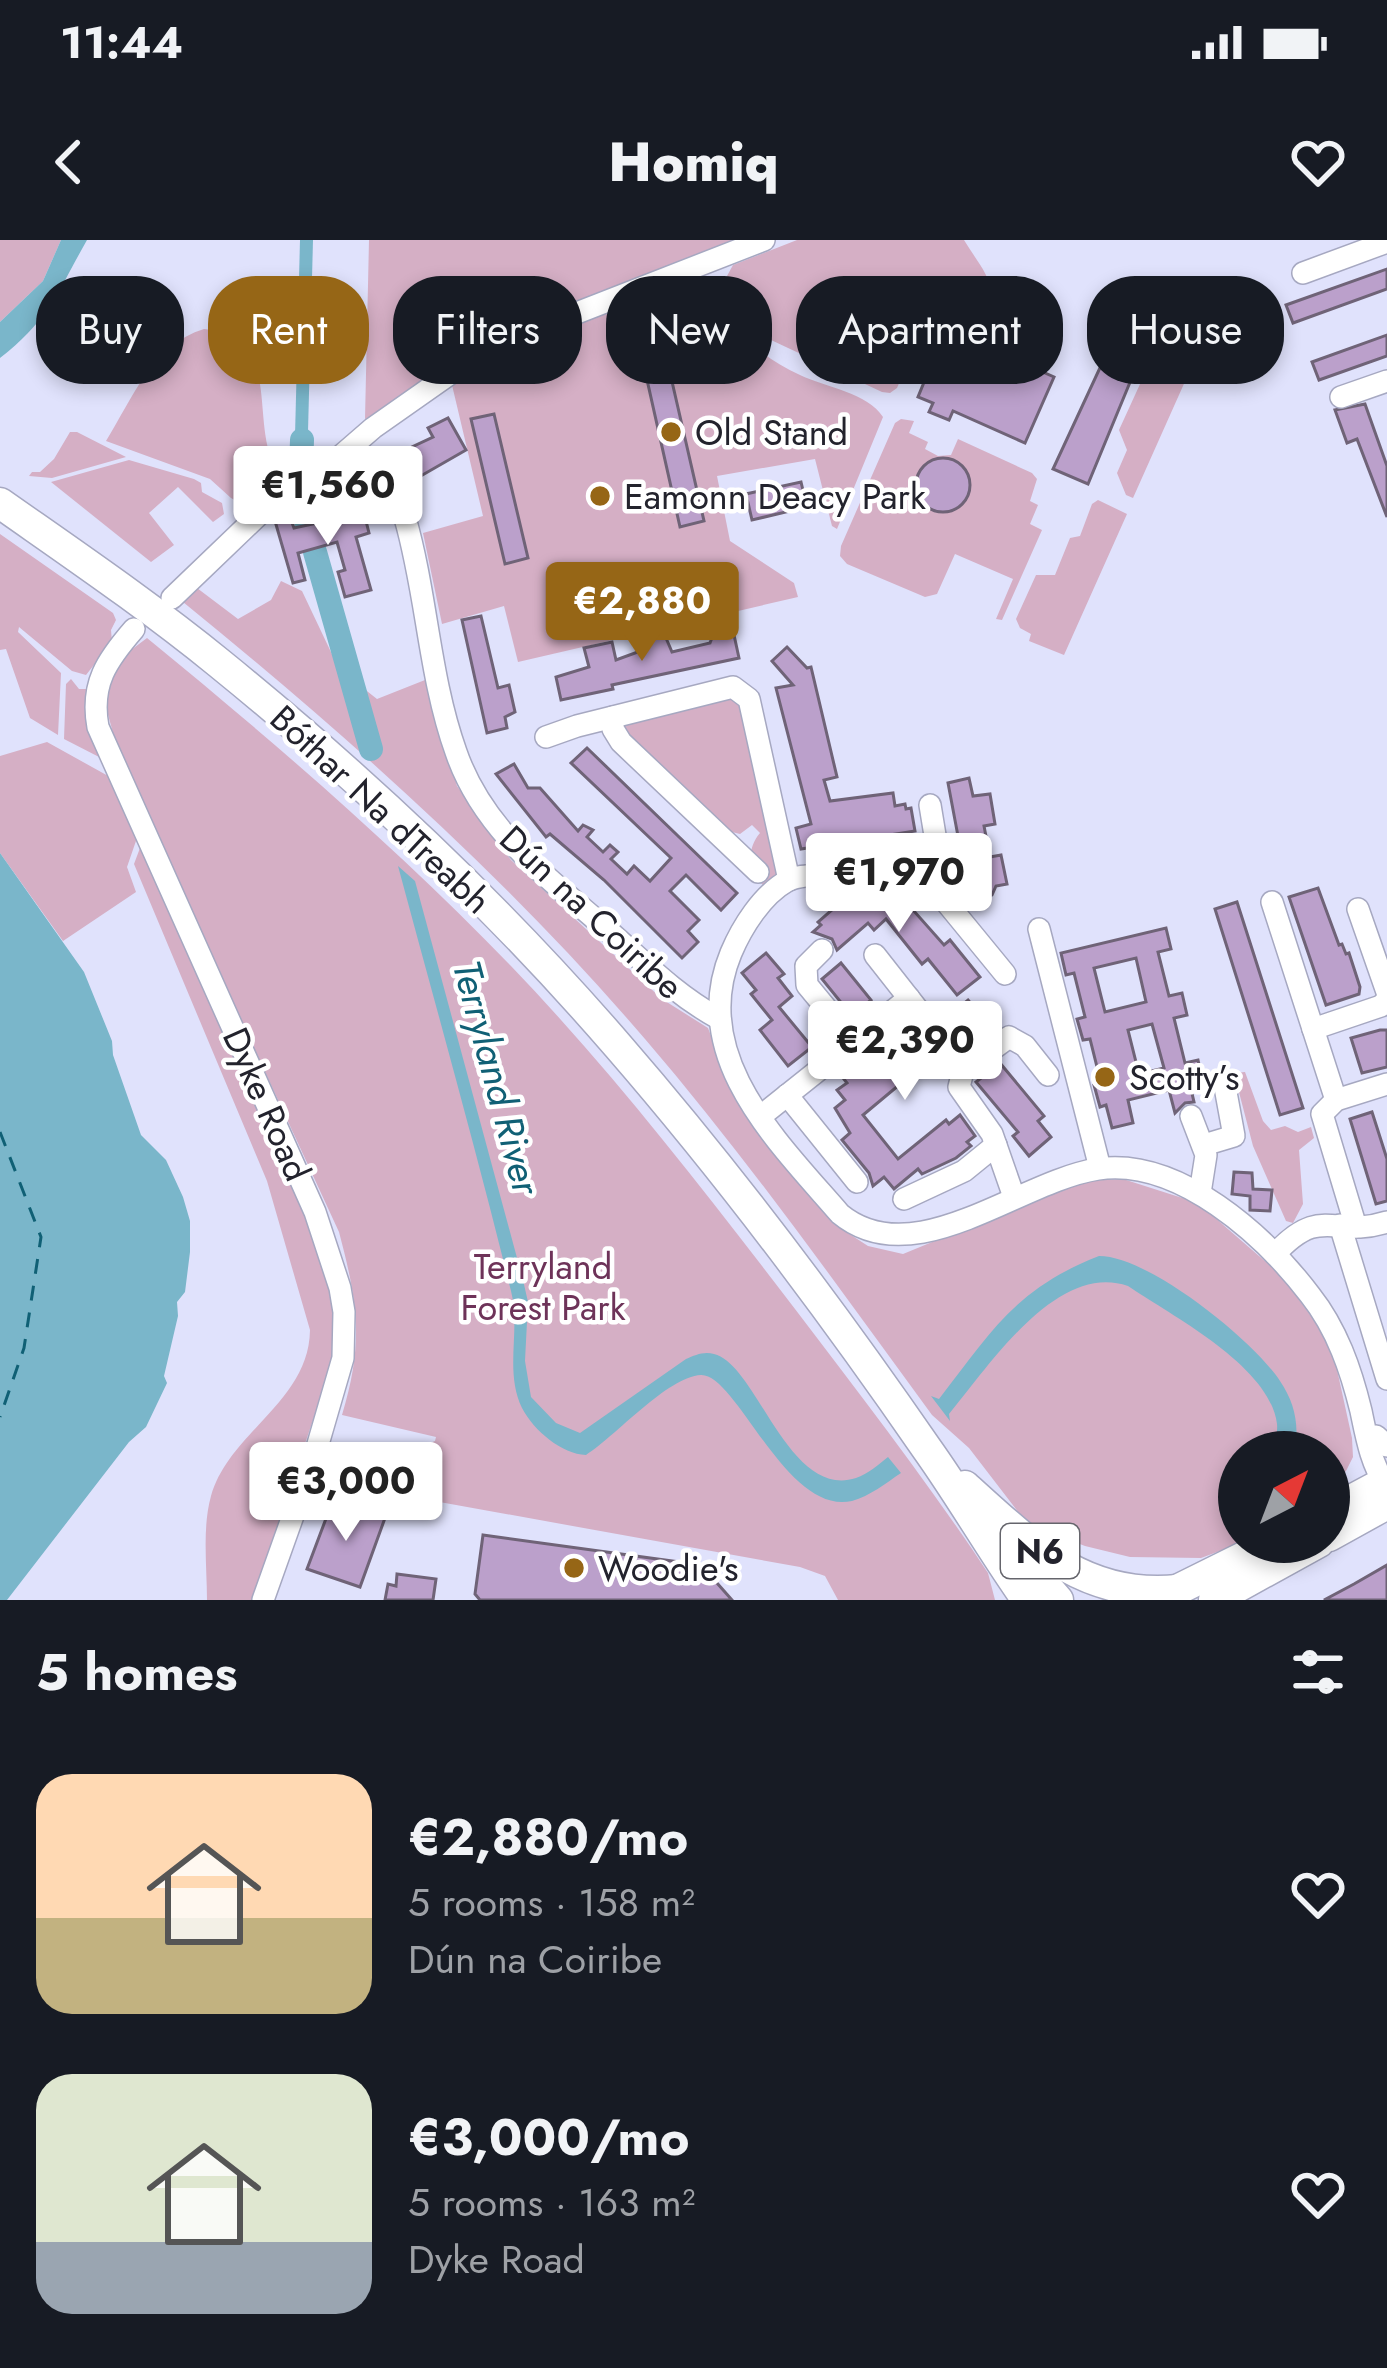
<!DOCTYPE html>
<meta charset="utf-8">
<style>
:root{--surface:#171b24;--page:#242831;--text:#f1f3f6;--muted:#9ea1a6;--accent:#966616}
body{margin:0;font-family:Jost,sans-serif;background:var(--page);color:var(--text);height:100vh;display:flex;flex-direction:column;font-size:45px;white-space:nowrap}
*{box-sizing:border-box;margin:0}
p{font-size:39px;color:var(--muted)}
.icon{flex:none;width:66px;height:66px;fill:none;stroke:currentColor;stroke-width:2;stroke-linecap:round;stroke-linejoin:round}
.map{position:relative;height:1360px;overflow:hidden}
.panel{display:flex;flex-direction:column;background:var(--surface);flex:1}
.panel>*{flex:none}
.hud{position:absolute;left:36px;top:36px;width:1317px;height:108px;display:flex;gap:24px}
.needle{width:78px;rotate:42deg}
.fabs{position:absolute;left:1218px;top:1191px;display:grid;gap:24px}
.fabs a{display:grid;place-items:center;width:132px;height:132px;border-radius:50%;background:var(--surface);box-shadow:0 6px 18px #0003;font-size:60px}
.price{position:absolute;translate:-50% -102px;padding:0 27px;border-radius:12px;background:#fff;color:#222;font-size:39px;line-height:78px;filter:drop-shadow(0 3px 6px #0008)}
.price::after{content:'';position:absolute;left:50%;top:72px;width:36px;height:27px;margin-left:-18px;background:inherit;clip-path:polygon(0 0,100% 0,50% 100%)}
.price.active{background:var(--accent);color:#fff}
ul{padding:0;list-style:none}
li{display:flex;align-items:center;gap:36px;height:300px;padding:0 36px}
li span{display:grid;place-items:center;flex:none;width:336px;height:240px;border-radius:36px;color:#555}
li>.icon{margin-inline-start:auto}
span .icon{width:144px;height:144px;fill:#fffc;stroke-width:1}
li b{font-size:51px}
h2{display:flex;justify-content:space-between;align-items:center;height:144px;padding:0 36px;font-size:51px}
.pill{padding:0 42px;border-radius:48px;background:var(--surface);box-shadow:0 6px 18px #0003;font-size:42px;line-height:108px}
.pill.active{background:var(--accent);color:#fff}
.status{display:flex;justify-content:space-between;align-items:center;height:84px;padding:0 60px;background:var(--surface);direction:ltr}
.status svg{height:33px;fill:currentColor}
header{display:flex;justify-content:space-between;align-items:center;height:156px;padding:0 36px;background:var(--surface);font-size:54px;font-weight:800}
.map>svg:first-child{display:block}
.green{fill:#d5afc5}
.water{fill:#7ab6ca}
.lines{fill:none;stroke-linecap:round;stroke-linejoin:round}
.river{stroke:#7ab6ca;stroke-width:24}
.ferry{stroke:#106075;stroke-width:3;stroke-dasharray:15 12;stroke-linecap:butt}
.building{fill:#bba0cb;stroke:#6f6377;stroke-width:3;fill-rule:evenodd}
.minor-casing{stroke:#a6a8c1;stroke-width:24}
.highway-casing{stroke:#a6a8c1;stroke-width:33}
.minor{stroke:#fff;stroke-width:21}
.highway{stroke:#fff;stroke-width:30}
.poi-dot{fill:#966616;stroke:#fff;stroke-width:4.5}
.labels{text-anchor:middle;stroke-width:9;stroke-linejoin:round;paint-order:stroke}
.shield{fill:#fff;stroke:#65656c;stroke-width:3}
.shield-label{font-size:33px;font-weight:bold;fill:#23232d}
.poi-label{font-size:36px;fill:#23232d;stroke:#fff;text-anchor:start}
.street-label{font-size:36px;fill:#23232d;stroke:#fff}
.park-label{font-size:36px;fill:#6e3359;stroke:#fff}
.water-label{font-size:39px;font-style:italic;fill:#106075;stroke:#fff}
</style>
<div class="status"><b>11:44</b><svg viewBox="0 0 49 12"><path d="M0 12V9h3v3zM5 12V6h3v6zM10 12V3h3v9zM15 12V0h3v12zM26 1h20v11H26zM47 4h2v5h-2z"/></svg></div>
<header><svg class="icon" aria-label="back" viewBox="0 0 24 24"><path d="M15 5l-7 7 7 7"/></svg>Homiq<svg class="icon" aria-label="heart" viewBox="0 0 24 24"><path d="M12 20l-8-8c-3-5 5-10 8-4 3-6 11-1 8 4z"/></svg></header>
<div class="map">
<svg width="1387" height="1360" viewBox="0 0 1387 1360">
<rect width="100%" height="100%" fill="#e0e2fc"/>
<!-- green -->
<g class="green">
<path d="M0,0H61L43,41L0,82Z"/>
<path d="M369,0H734L611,49L365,179Z"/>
<path d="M797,0H964C978,24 1000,44 988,73L942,56L929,62L919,74L927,78L897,148L890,153L882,152L771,100L764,94L772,85L755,64L745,72L727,36L733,25Z"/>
<path d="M700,37L713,43L717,49L712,52C732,90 760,117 800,135C825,147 868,153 883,177L837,289L832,286L815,219L717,236L730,301L794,343L798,357L518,422L504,366L442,384L423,293L483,276L452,145L514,106L520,112L533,108L535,99L577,79L679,54L683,45Z"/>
<path d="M204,89C276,96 255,163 269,212L276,218H290L294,235L247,267L231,258L210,239L106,201C132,159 153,104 204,89Z"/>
<path d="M1173,127L1187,137L1133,258L1126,255L1117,233L1127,210L1119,190L1146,131Z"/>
<path d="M901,179L914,181L909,193L928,202L925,209L938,216L951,215L958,199L1032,233L1037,239L1030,261L1038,265L1030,284L1042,290L1002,380L996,379L1013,339L955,314L937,354L925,357L847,324L840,316L841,306L895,183Z"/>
<path d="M70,192H77L126,217L52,238L29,236L32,232H40L54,219Z"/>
<path d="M129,220L194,239L201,243L202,252L222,263L224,274L213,282L178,247L149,273L174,305L151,322L51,242Z"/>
<path d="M1098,260L1127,274L1064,415L1029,401L1031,394L1020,388L1016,379L1036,335H1055L1070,298L1080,296L1092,264Z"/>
<path d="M0,294L113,373L116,380L111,390L112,402L86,435L72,431L19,387L18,392L61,433L58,495L30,478L6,409L0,410Z"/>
<path d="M281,341L302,351L339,429L377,459L425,440L457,546L511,620L662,759L708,788L736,861L834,984L868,1006L903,1014L1081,941L1123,939L1198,963L1282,1036L1321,1090L1336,1125L1352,1198L1353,1217L1346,1231L1329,1247V1212H1239V1302H1244L1201,1318L1130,1317L1085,1306L1036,1287L1022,1277L969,1208L932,1175C839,1048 748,919 645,799C507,638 348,496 183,362L197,348L238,379L271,360Z"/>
<path d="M147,398C273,501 397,608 511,726C605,824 689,931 772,1039C840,1128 909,1217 972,1309L988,1333L995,1360H838L825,1336L800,1327L434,1261L416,1265L402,1276L393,1270C392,1245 411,1209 435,1201L436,1197L342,1175C364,1102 358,1064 339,992L120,518L102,453L127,413Z"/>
<path d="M71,439L79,449H86L85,466L101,518L64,499L66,444Z"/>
<path d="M727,456L739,460L780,635L768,650C750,634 744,612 760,593L752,585L740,594L728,591L627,501L622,485Z"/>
<path d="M47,502L110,537L137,598L127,627L136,652L63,701L0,613V516Z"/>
<path d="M140,608L309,980L332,1055L337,1093L330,1130L252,1360H207C207,1327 202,1288 211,1256C229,1192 309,1162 310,1090L267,941L134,624Z"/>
<path d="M1245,832L1263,881L1271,890L1285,886L1298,892L1311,887L1314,898L1299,910L1303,964L1293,983L1286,981L1253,906L1234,833Z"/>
</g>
<!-- water -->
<g class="water">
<path d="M61,0H87C58,51 49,80 0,118V82L43,41Z"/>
<path d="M300,0H313L307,230L294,235Z"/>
<path d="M0,613L84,732L112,801L113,815L141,895L166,920L183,957L190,981V1012L185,1052L177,1062L178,1076L164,1136L167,1143L146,1187L129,1202L7,1360H0Z"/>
<path d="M398,626L415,641L523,1040L528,1062L525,1121L531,1157L556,1183L580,1193L686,1119C695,1115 704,1111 714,1114C757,1124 788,1260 856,1238C868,1234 879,1224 888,1217L901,1233C886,1243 870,1256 852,1261C786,1276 737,1134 701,1135C667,1137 616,1196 586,1215C562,1214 534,1191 522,1168C504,1131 521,1090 511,1051C476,909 436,767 398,626Z"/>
<path d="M1099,1016C1149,1016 1253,1100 1280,1141C1295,1163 1300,1187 1294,1212H1274C1275,1203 1278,1192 1277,1184C1270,1126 1172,1076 1128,1046C1057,1021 989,1126 949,1174L950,1181L931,1156L939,1159C991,1092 1015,1049 1099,1016Z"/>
</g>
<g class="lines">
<!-- river -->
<g class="river">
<path d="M302,200L300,259L306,281"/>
<path d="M315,312L371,509"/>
</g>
<!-- ferry -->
<path class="ferry" d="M0,892L41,997L24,1108L0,1177"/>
</g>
<!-- building -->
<g class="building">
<path d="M1387,29V49L1293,83L1286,65Z"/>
<path d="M948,90L1054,137L1025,203L953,171L949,180L929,172L933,163L918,157L936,113L930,111L934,101L942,104Z"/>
<path d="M1387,95V116L1319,140L1312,122Z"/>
<path d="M662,98L704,281L680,287L639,104Z"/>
<path d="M1111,104L1140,118L1088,244L1053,229Z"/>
<path d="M1365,164L1387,226V277L1357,199L1347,203L1335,170Z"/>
<path d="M494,174L528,318L505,324L471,179Z"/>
<path d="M448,178L466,210L419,237L414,227L405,231L397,214L433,197L428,188Z"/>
<circle cx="943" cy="245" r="27"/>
<path d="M801,242L807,267L752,280L746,254Z"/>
<path d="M364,273L369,293L356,297L371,350L345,357L338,332L345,330L337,302L298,313L305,340L293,343L275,281L290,277L294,288Z"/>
<path d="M481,376L498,448L509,445L515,472L505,477L507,488L487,493L462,380Z"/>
<path d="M663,391L672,412L710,403L713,395L727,392L728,397L734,395L739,418L612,445L613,449L561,460L556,437L589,427L584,408L612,402L616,420L646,409L643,395Z"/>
<path d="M787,407L807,428L811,427L837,537L824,540L830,561L893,553L895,566L905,564L906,569L911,568L915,591L801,609L796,588L811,584L776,448L793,445L772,421Z"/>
<path d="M587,508L737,653L721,670L686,635L670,651L699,680L688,691L698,702L682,718L604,640L550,594L546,597L496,534L514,524L528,548H540L578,591L583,585L593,590L587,597L603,612L610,605L618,612L611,619L627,634L634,626L650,641L671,618L571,523Z"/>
<path d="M969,538L973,556L990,554L995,584L984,586L990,617L1001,615L1007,644L996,646L992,655L970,660L948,543Z"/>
<path d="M1318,648L1339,705L1342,704L1346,714L1349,713L1360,747L1359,754L1326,765L1289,657Z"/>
<path d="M863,652L867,656L872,652L884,665L898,653L944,705L950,700L980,737L957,755L928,719L922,724L886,679L874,690L868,683L837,710L832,699L813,692L821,685L818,682L842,661L852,662Z"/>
<path d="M1237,662L1303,868L1280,875L1215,669Z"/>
<path d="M1166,688L1171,709L1158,712L1169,756L1182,753L1187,775L1174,778L1185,823L1198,820L1203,842L1190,845L1194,862L1185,863L1175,873L1169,850L1128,860L1133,883L1112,888L1106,865L1100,867L1094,845L1101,843L1090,799L1083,800L1077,779L1085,777L1074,733L1066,735L1061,713ZM1136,718L1146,762L1105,772L1094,728ZM1152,784L1164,828L1139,834L1128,790Z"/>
<path d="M766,713L784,734L778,738L792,756L779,767L812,807L788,826L760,790L772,780L751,754L756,750L742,733Z"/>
<path d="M841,723L871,760L852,776L822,739Z"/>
<path d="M968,760L986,782L951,810L947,805L863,875L898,919L946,880L949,884L960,875L975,896L967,902L971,906L956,918L922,934L918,929L894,949L884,937L873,946L869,933L842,900L850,893L835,868L845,860L837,850L847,843L843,838L878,816L882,821L929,782L934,788Z"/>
<path d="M1380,790H1387V827L1362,833L1351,798Z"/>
<path d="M1000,823L1044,876L1038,881L1051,897L1029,916L1013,896L1018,892L976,842Z"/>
<path d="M1372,872L1387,919V961L1376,964L1350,879Z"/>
<path d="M1234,932L1252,933L1253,949L1272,950L1270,971L1250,970V956L1232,954Z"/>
<path d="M333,1260L385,1278L360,1347L307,1329Z"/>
<path d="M483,1295L701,1325L732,1360H480L475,1354Z"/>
<path d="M1387,1325V1360H1324L1354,1344Z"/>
<path d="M397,1334L436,1339L433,1360H385L388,1344L396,1346Z"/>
</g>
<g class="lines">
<defs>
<g id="minor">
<path d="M1303,33L1387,2"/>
<path d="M1341,157L1387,141"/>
<path d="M405,278C427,354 429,437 456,512C483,591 550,639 610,692C645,723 676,755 718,778"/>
<path d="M172,358L269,265L313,240L373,188L467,122L546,85L764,0"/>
<path d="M134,389C107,420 90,444 98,487L315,972L340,1048L344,1072L343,1118L316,1211L263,1360"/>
<path d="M613,477V489L621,502L758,632"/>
<path d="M546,497L577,486L733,447L749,459L789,640"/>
<path d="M930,565L946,662L1005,734"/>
<path d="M940,612C904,620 868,626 832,633C818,635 798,635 787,641C762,655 742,687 731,713C688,816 777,901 840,974C914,1035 1019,941 1098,929C1179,917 1265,996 1310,1055C1337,1089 1351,1130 1361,1171C1367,1200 1371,1223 1387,1248"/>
<path d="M1272,662L1336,860"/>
<path d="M1358,669L1387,752"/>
<path d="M1039,689L1100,928"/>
<path d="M822,710L806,726L807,745L854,802"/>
<path d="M875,715L919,771"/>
<path d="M1313,789L1381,766L1387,760"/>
<path d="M787,855L857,942"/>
<path d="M761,876L909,758"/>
<path d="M1191,876L1206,915L1200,953"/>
<path d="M1204,905L1234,896L1225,847"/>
<path d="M1014,957L992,894L959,847L963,831L1009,797L1025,806L1048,835"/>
<path d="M904,959L964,931L996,905"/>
<path d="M1340,985L1387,1139"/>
<path d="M1356,987L1322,874L1336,860L1387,844"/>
<path d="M1275,1014C1322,963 1334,999 1387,982"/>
<path d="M1376,1196L1387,1206"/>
</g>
<g id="highway">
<path d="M0,263C74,315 149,366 219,423C362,539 498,667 618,806C729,934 831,1070 927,1209C962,1258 992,1311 1027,1360"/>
<path d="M965,1246C1029,1304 1085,1360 1178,1350"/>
<path d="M1329,1272L1387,1241"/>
<path d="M1329,1296L1387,1264"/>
<path d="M1009,1303L1058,1360"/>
<path d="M1161,1358L1274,1302"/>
<path d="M1214,1360L1319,1302"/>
</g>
</defs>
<!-- minor casing -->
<use href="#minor" class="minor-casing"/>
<!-- highway casing -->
<use href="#highway" class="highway-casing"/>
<!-- minor -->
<use href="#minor" class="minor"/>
<!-- highway -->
<use href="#highway" class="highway"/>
</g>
<!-- markers -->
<g class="poi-dot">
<circle cx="671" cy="192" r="12"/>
<circle cx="600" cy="256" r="12"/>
<circle cx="1105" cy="837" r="12"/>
<circle cx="574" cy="1328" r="12"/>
</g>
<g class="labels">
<!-- shield labels -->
<rect class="shield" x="1001" y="1284" width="78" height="54" rx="9"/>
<g class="shield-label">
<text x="1040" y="1323">N6</text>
</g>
<!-- poi labels -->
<g class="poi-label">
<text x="695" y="205">Old Stand</text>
<text x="624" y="269">Eamonn Deacy Park</text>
<text x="1129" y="850">Scotty’s</text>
<text x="598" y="1341">Woodie's</text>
</g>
<!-- street labels -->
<g class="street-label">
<text transform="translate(381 569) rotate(43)" y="13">Bóthar Na dTreabh</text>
<text transform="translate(592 672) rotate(43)" y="13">Dún na Coiribe</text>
<text transform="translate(267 864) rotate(66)" y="13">Dyke Road</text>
</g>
<!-- park labels -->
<g class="park-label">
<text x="543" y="1039">Terryland<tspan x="543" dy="41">Forest Park</tspan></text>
</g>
<!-- water labels -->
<g class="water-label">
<text transform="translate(497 837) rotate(75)" y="14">Terryland River</text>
</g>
</g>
</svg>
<div class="fabs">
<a><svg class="needle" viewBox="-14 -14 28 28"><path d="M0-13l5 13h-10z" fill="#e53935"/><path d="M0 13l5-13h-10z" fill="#9ea1a6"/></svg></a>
</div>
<b class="price" style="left:328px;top:308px">€1,560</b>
<b class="price active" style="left:642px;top:424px">€2,880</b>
<b class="price" style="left:899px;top:695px">€1,970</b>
<b class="price" style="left:905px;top:863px">€2,390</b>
<b class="price" style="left:346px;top:1304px">€3,000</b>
<div class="hud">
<a class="pill">Buy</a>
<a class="pill active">Rent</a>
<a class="pill">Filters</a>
<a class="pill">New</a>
<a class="pill">Apartment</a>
<a class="pill">House</a>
</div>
</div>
<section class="panel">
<h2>5 homes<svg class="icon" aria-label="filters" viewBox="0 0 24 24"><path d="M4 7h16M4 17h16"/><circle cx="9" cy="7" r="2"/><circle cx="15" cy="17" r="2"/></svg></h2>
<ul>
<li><span style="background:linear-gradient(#ffd9b3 60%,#c2b280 0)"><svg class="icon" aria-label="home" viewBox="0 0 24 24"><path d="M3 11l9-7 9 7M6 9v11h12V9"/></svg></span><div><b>€2,880/mo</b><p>5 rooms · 158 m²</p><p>Dún na Coiribe</p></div><svg class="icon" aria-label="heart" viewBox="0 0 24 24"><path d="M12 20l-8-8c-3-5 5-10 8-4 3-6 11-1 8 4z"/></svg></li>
<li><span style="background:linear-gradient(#dfe7d0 70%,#9aa5b1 0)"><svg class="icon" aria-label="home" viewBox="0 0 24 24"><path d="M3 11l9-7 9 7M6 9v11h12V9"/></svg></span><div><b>€3,000/mo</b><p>5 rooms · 163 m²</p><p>Dyke Road</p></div><svg class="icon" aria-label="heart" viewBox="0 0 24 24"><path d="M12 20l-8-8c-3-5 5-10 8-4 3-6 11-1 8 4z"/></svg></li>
</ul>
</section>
